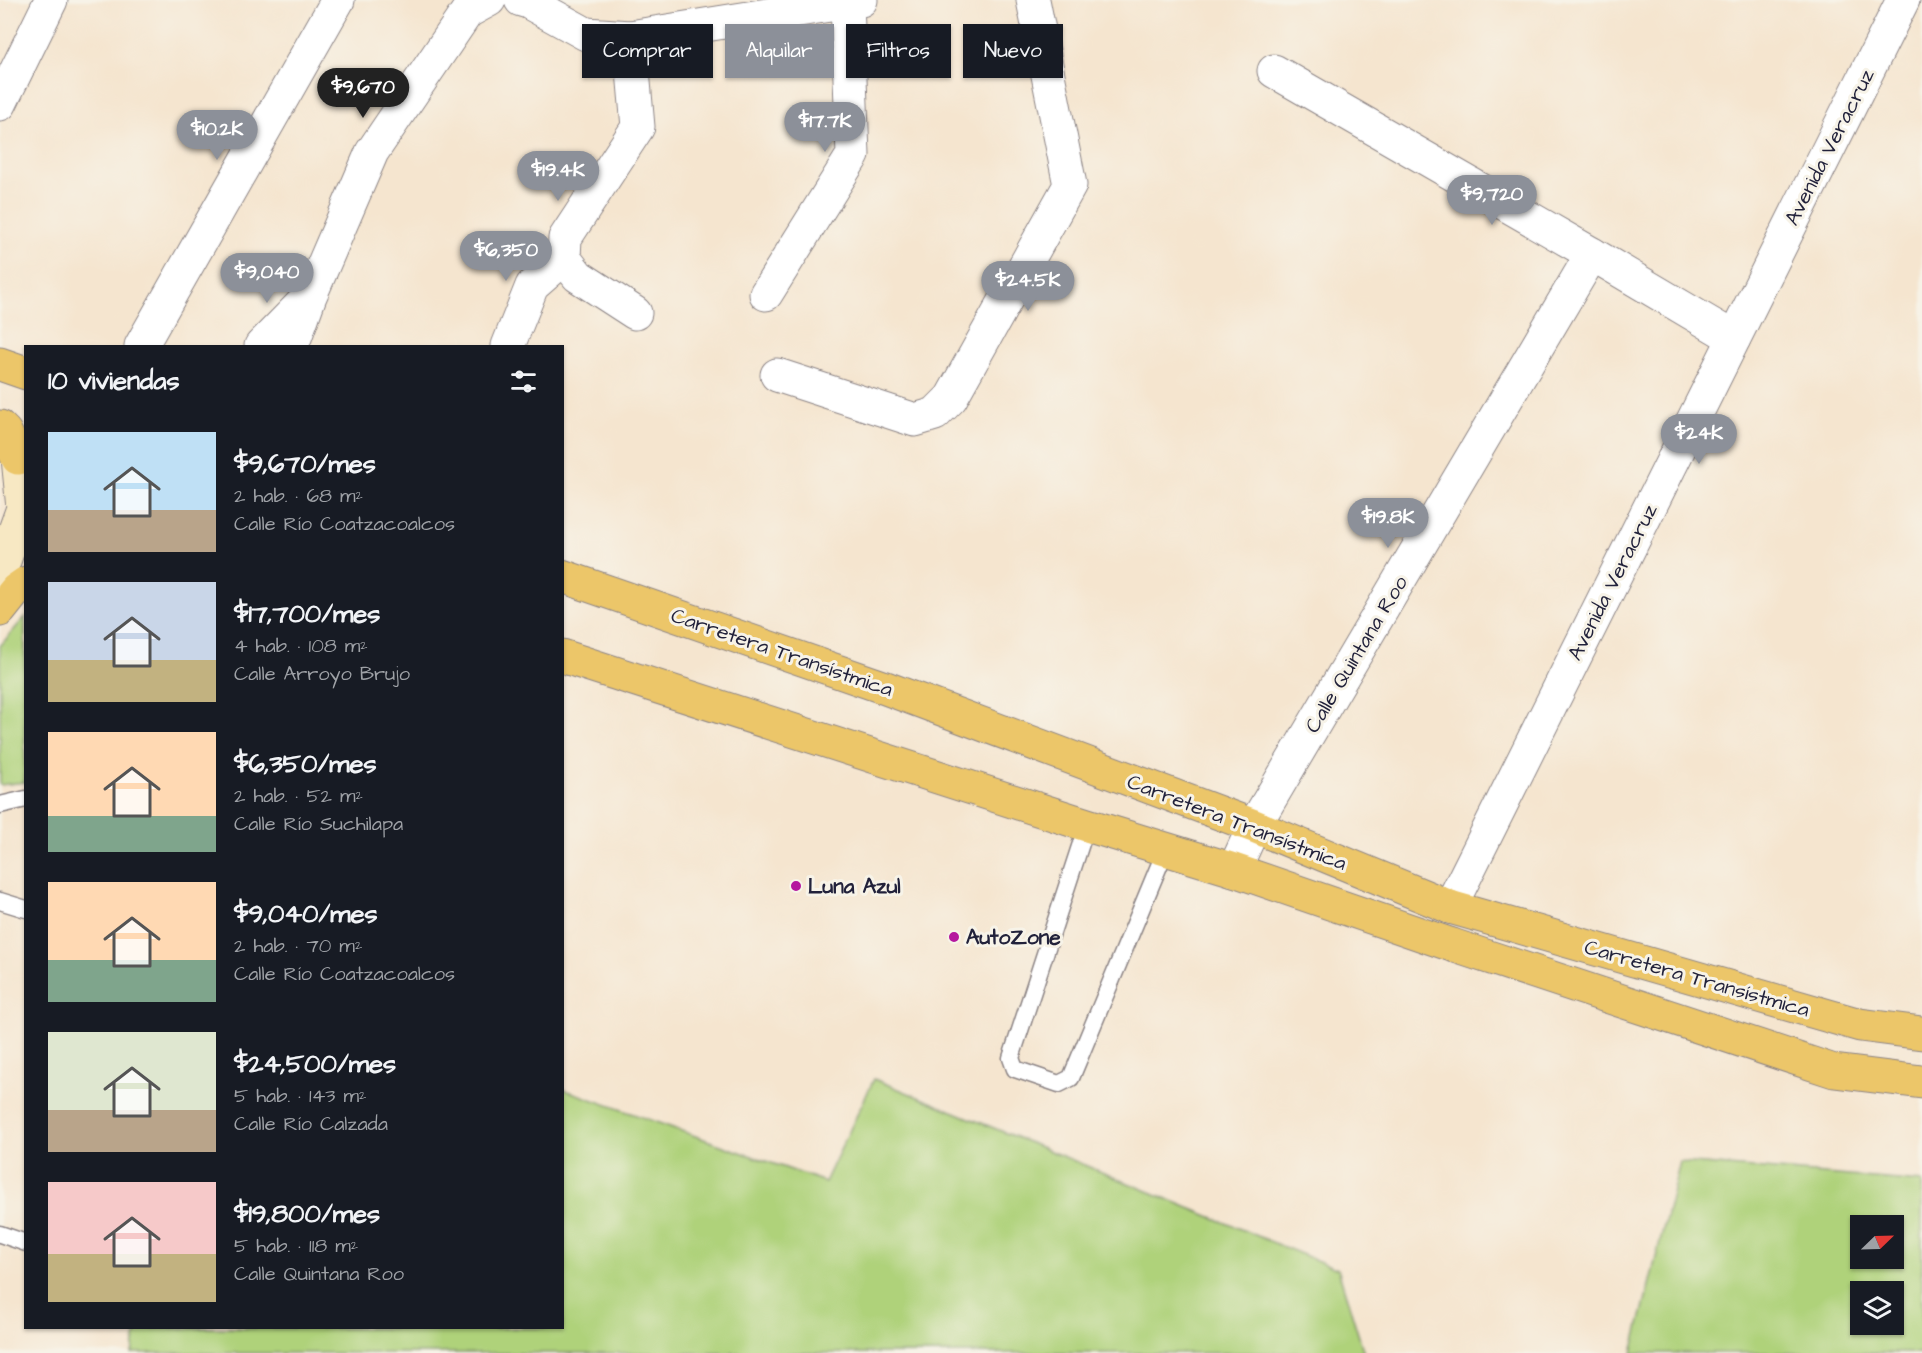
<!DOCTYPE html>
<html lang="es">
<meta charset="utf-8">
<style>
:root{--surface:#171b24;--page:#242831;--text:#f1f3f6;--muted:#9ea1a6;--accent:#8c9099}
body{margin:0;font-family:"Architects Daughter",sans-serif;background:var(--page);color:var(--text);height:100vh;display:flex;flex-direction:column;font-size:22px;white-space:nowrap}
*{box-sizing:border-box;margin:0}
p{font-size:20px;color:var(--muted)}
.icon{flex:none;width:33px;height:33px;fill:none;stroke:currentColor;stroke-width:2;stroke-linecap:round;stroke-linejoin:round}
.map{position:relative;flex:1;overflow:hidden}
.details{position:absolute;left:24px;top:345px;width:540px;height:984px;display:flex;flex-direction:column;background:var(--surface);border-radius:0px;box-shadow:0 2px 4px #0004}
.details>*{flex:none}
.guide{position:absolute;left:582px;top:24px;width:570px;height:54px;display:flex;gap:12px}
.needle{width:39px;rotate:67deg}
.fabs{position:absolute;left:1850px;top:1215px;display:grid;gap:12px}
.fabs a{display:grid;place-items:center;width:54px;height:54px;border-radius:0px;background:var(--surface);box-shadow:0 2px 4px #0004;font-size:30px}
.price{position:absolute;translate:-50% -51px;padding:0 14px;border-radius:21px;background:var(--accent);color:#fff;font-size:20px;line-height:39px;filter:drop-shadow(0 2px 3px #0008)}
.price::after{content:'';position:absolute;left:50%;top:36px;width:18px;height:14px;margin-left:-9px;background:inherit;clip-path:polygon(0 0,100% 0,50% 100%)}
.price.current{background:#222;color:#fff}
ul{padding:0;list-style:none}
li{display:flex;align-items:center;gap:18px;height:150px;padding:0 24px}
li span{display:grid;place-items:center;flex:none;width:168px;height:120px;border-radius:0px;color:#555}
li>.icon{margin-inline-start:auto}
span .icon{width:72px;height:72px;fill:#fffc;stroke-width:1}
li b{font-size:26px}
h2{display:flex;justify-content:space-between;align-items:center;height:72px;padding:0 24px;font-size:26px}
.tag{padding:0 21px;border-radius:0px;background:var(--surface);box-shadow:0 2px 4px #0004;font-size:21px;line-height:54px}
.tag.current{background:var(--accent);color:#fff}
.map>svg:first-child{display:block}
.green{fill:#afd27a;stroke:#687a5a;stroke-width:1.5;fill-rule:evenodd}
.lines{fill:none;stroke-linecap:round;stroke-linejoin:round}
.service-casing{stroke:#8c8485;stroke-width:19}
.minor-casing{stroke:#8c8485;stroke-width:35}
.tertiary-casing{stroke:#8c8485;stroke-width:35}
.secondary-casing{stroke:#8c8485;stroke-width:35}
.primary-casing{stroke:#8c8485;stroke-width:35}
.trunk-casing{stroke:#8c8485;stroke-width:35}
.service{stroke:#fff;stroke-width:16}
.minor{stroke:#fff;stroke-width:33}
.tertiary{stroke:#fff;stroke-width:33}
.secondary{stroke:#f7e8c3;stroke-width:33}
.primary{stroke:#ecc669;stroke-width:33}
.trunk{stroke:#ecc669;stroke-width:33}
.poi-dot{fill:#b5179e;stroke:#f7f3e8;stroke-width:2}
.labels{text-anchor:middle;stroke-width:6;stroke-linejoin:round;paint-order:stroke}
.street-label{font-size:21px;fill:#22223b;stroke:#f7f3e8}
.poi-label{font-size:21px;font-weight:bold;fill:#22223b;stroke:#f7f3e8;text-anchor:start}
</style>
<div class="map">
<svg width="1922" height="1353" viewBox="0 0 1922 1353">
<rect width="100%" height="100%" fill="#f7f3e8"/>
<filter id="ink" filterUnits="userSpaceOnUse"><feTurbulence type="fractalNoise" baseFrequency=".0167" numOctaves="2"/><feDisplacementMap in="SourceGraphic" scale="12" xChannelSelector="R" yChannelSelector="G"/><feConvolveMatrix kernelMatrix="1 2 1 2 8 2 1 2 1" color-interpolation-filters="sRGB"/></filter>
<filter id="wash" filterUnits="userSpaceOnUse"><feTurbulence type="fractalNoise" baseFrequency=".008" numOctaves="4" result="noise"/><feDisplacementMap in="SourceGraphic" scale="24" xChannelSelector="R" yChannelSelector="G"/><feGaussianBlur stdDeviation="1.35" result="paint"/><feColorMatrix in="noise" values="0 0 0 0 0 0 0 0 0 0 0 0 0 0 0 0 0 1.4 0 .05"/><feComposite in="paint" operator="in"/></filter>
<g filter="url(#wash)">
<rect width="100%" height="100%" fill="#f5e5cf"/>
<!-- green -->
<g class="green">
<path d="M25,617V782L0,785V646Z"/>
<path d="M874,1079L1338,1269L1364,1353H132L137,1328H562L563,1089L825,1182Z"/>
<path d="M1680,1162L1922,1182V1353H1632ZM1860,1226H1893V1258H1860ZM1860,1292H1893V1324H1860Z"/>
</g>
</g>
<g filter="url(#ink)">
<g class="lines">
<defs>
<g id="service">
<path d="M0,805L26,799"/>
<path d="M1087,825L1011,1058L1015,1069L1059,1084L1071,1078L1166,849"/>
<path d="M0,901L26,909"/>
<path d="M0,1234L26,1243"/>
</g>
<g id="minor">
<path d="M521,0L528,2L586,34L630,37L861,0"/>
<path d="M630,37L638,127L565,238L564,258L578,276L635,313"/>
<path d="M1274,71L1592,254L1734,338"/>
<path d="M0,104L51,0"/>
<path d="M766,294L853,155L847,3"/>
<path d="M141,346L338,0"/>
<path d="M261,346L302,304"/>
<path d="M292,346L310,296L372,152L467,12L489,0"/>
<path d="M508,346L532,286L564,258"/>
<path d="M777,375L915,420L935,414L951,398L1070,185L1033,0"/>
<path d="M1234,870L1254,826L1592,254"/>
</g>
<path id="tertiary" d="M1450,907L1903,0"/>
<path id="secondary" d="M0,572L23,508L18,458"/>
<g id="primary">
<path d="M0,364L26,373"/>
<path d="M0,427L5,432L18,458L26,456"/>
<path d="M562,576L883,687L1254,826L1450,907"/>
<path d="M0,610L16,590L26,583"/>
<path d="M562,656L1087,825L1234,870L1452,945"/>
</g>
<g id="trunk">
<path d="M1450,907L1860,1025L1922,1033"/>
<path d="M1452,945L1834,1071L1922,1082"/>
</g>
</defs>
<!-- service casing -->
<use href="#service" class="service-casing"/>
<!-- minor casing -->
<use href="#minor" class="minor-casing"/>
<!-- tertiary casing -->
<use href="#tertiary" class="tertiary-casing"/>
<!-- secondary casing -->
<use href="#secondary" class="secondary-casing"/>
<!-- primary casing -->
<use href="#primary" class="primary-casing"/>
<!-- trunk casing -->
<use href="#trunk" class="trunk-casing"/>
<!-- service -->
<use href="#service" class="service"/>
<!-- minor -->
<use href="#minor" class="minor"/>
<!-- tertiary -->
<use href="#tertiary" class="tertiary"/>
<!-- secondary -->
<use href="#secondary" class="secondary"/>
<!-- primary -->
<use href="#primary" class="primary"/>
<!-- trunk -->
<use href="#trunk" class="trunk"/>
</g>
</g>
<!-- markers -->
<g class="poi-dot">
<circle cx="796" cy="886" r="6"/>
<circle cx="954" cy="937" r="6"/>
</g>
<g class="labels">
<!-- street labels -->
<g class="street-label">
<text transform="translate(1829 147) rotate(-63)" y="7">Avenida Veracruz</text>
<text transform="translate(1612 582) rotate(-63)" y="7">Avenida Veracruz</text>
<text transform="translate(782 652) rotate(19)" y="7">Carretera Transístmica</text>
<text transform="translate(1356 654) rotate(-59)" y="7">Calle Quintana Roo</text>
<text transform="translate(1237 822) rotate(21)" y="7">Carretera Transístmica</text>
<text transform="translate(1697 978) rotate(16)" y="7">Carretera Transístmica</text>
</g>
<!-- poi labels -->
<g class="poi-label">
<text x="808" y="893">Luna Azul</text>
<text x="966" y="944">AutoZone</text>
</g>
</g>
</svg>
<div class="fabs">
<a><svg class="needle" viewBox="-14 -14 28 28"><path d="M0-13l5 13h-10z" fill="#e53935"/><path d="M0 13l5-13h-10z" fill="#9ea1a6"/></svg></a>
<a><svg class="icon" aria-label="layers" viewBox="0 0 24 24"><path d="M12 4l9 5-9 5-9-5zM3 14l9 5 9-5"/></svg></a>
</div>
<b class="price current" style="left:363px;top:119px">$9,670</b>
<b class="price" style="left:825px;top:153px">$17.7K</b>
<b class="price" style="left:217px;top:161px">$10.2K</b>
<b class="price" style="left:558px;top:202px">$19.4K</b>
<b class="price" style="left:1492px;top:226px">$9,720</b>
<b class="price" style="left:506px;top:282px">$6,350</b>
<b class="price" style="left:267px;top:304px">$9,040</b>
<b class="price" style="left:1028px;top:312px">$24.5K</b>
<b class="price" style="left:1699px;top:465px">$24K</b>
<b class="price" style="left:1388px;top:549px">$19.8K</b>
<div class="guide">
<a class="tag">Comprar</a>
<a class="tag current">Alquilar</a>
<a class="tag">Filtros</a>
<a class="tag">Nuevo</a>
</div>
<section class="details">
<h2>10 viviendas<svg class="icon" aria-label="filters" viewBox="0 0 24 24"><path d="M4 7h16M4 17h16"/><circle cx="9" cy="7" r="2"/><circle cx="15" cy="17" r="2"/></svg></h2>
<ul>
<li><span style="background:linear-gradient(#bfe0f5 65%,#b9a48a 0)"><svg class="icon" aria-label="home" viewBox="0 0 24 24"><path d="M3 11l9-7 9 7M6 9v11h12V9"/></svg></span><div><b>$9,670/mes</b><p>2 hab. · 68 m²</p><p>Calle Río Coatzacoalcos</p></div></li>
<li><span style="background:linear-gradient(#c9d6e8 65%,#c2b280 0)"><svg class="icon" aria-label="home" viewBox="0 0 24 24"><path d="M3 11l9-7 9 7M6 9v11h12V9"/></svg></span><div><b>$17,700/mes</b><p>4 hab. · 108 m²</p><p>Calle Arroyo Brujo</p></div></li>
<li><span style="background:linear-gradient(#ffd9b3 70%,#7fa58c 0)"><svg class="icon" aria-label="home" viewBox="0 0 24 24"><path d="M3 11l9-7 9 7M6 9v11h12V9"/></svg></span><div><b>$6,350/mes</b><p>2 hab. · 52 m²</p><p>Calle Río Suchilapa</p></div></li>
<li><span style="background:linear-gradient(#ffd9b3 65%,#7fa58c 0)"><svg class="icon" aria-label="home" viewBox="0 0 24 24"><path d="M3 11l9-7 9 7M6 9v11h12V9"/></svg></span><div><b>$9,040/mes</b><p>2 hab. · 70 m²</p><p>Calle Río Coatzacoalcos</p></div></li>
<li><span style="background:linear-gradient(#dfe7d0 65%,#b9a48a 0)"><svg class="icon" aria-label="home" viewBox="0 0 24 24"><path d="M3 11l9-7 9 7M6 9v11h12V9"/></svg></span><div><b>$24,500/mes</b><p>5 hab. · 143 m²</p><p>Calle Río Calzada</p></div></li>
<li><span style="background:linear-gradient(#f6c9c9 60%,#c2b280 0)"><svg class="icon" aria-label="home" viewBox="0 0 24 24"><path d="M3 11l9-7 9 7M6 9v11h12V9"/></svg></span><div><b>$19,800/mes</b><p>5 hab. · 118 m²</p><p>Calle Quintana Roo</p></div></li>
</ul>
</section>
</div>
